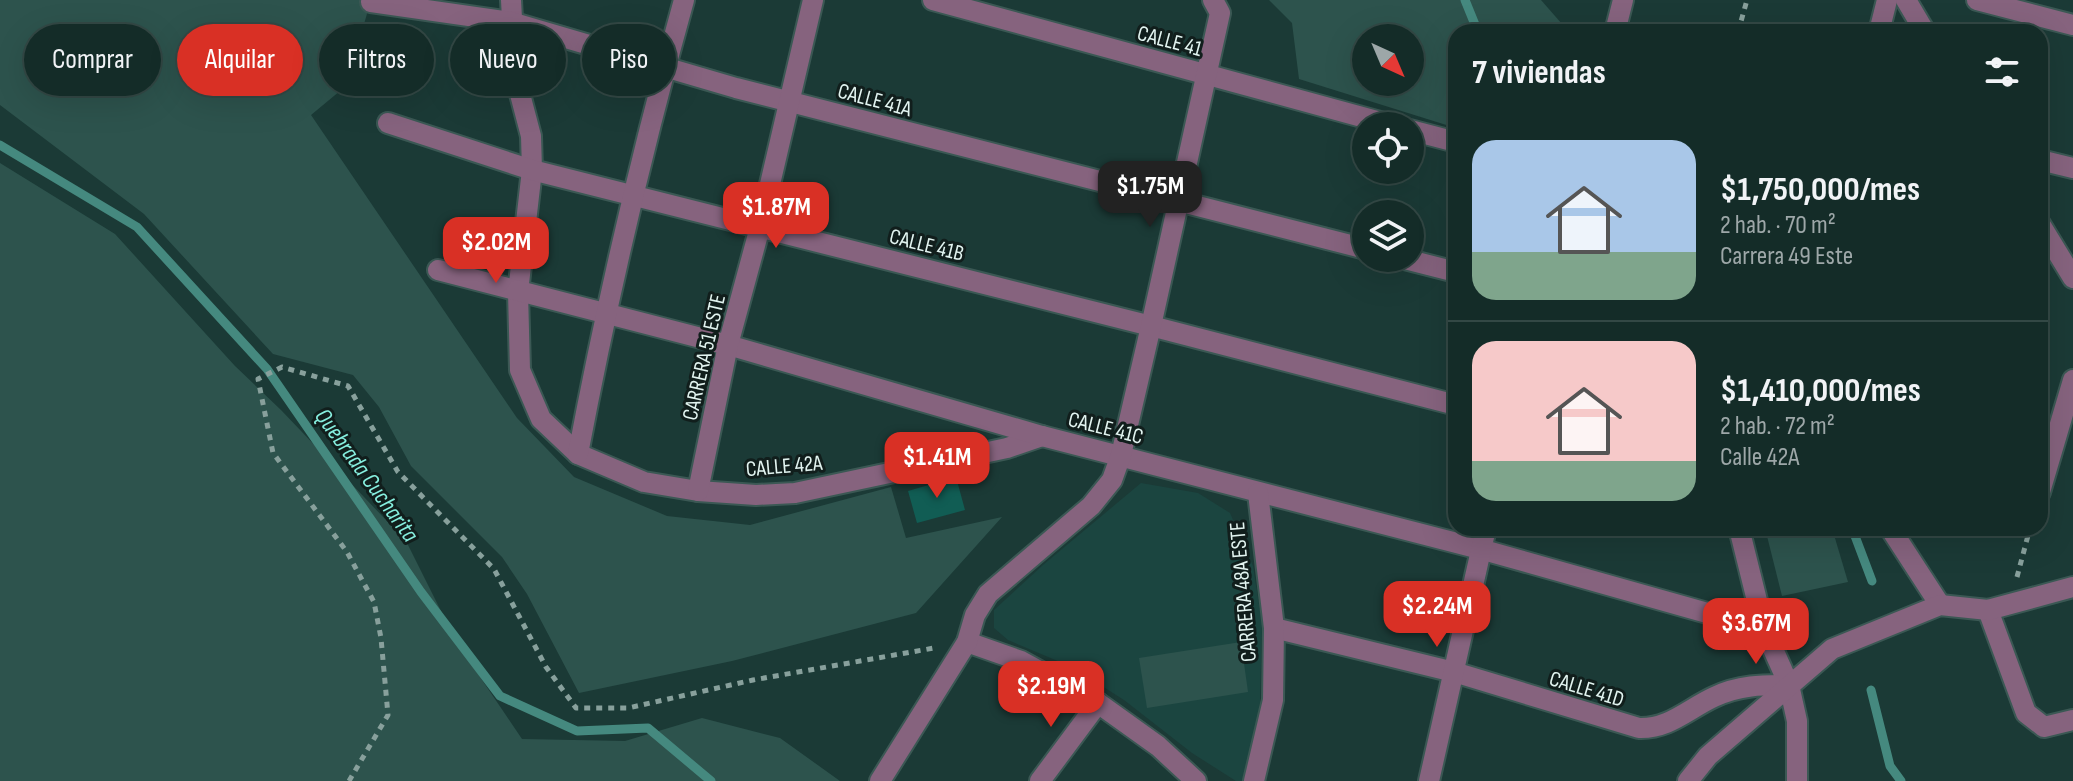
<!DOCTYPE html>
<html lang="es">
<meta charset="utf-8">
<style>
:root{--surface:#142c28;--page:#1d3430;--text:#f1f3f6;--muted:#9da7a8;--line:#334845;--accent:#d93025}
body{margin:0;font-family:"Sofia Sans Condensed",sans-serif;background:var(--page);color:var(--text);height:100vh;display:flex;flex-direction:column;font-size:30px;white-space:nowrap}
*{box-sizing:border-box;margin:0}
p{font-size:26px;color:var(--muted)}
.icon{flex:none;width:44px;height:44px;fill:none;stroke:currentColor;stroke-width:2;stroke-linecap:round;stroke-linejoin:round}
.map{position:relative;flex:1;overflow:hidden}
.drawer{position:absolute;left:1448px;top:24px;width:600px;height:512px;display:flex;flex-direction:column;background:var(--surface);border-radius:24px;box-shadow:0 8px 32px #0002,0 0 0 2px var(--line)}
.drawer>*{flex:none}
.top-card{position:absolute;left:24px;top:24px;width:760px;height:72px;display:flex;gap:16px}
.needle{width:52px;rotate:136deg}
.controls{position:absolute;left:1352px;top:24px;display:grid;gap:16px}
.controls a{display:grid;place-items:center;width:72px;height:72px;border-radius:50%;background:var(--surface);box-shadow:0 8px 32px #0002,0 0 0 2px var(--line);font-size:40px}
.price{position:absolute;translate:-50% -68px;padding:0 18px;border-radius:16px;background:var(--accent);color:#fff;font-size:26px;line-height:52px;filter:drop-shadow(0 2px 4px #0008)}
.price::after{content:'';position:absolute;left:50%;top:48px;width:24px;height:18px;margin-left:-12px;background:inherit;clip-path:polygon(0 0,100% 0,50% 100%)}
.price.on{background:#222;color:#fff}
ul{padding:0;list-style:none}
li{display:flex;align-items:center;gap:24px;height:200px;padding:0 24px}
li+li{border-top:2px solid var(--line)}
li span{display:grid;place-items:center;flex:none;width:224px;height:160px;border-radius:24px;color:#555}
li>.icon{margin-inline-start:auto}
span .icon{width:96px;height:96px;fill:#fffc;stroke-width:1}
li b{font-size:34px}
h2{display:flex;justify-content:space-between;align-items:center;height:96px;padding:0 24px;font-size:34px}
.chip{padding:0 28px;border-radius:36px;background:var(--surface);box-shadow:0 8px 32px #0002,0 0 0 2px var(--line);font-size:28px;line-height:72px}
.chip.on{background:var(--accent);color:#fff}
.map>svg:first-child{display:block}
.built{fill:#1b4540}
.green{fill:#2d534d;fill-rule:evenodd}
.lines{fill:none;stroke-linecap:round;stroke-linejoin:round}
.stream{stroke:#45897f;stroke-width:9}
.building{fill:#115d54}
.minor-casing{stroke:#3b5854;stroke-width:24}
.path{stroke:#88a09c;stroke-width:5;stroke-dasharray:6 6;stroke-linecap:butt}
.minor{stroke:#86637e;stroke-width:20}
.labels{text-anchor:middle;stroke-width:6;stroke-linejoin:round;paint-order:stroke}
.street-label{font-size:22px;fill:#e2f4f0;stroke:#111e1c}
.water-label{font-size:24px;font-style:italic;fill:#86efdf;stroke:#111e1c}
</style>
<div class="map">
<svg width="2073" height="781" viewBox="0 0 2073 781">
<rect width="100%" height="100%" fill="#1b3a36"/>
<!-- built -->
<path class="built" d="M1141,483L1198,493L1230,513L1253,566L1262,623L1260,703L1248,781H1236L1192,753L1124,700L1072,667L1008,640L994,628V610L1043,565Z"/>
<!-- green -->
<g class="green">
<path d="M0,0H371L346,86L311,115L517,418L574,477L667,516L750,525L891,487L906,538L1002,517L916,613L732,661L579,693L527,594L502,557L411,466L379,407L353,375L273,354L144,214L0,105Z"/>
<path d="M1269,0H1541L1569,32H1456V128L1299,79L1292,23ZM1410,38V82H1366V38Z"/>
<path d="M0,163L115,234L235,366L281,410L406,541L457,643L522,739L625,741L702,718L780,738L840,781H0Z"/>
<path d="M1765,528H1832L1848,582L1782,596Z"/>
<path d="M1241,642L1248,692L1147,708L1139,658Z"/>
</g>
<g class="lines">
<!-- stream -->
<g class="stream">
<path d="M1465,0L1478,32"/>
<path d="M0,145L137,227L267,369L421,592L500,696L577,731L648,728L711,781"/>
<path d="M1852,528L1872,581"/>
<path d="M1871,690L1890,766L1901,781"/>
</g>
</g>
<!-- building -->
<path class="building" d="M956,477L965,510L917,523L908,491Z"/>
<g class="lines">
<defs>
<g id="minor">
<path d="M511,0L515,75L531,136L532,170L518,292L520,370L541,419L578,454L644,482L698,491L756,495L795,493L1007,448L1042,436"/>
<path d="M933,0L1395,126"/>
<path d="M1906,0L1925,32"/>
<path d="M1977,0L2073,25"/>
<path d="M371,2L511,22L736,88L1366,249"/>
<path d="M1615,32L1623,0"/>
<path d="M1879,32L1887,0"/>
<path d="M388,123L532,170L1151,326L1456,405"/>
<path d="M1410,130L1456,142"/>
<path d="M2040,160L2073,168"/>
<path d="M2040,224L2073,278"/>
<path d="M1401,258L1456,272"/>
<path d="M438,270L728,345L1042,436L1480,549L1764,629"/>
<path d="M578,454C607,301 642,150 684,0"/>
<path d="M698,491L728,345L760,227L813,0"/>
<path d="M2040,492L2073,380"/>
<path d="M1739,528L1764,629L1789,685L1797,721V781"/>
<path d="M1890,528L1940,605"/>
<path d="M1988,610L2026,713L2044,727L2073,720"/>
<path d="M1274,628L1454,672L1639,728C1669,729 1688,709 1714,697C1739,685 1762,685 1789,685"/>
<path d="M967,642L1021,661L1098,703L1158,746L1196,781"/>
<path d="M880,781L967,642L975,615L988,594L1091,506L1112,480L1121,455L1151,326L1220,13L1213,0"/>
<path d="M1040,781L1098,703"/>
<path d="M1254,781L1273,700L1274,628L1258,493"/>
<path d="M1429,781L1486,528"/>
<path d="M1688,781L1708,756L1832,649L1940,605L1988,610L2073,587"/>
</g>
</defs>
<!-- minor casing -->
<use href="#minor" class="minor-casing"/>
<!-- path -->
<g class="path">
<path d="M1738,32L1747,0"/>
<path d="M2017,577L2030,528"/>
<path d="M349,781L388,715L381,638L374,602L347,552L273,453L258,379L282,367L348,386L398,472L494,569L546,667L576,708H628L753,680L934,648"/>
</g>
<!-- minor -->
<use href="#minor" class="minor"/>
</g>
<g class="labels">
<!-- street labels -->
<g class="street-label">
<text transform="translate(1170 40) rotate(15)" y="8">CALLE 41</text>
<text transform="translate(875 99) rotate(15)" y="8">CALLE 41A</text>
<text transform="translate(927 244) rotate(14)" y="8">CALLE 41B</text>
<text transform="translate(703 357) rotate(-77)" y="8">CARRERA 51 ESTE</text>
<text transform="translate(1106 427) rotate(14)" y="8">CALLE 41C</text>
<text transform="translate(784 465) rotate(-5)" y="8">CALLE 42A</text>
<text transform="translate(1242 592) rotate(-95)" y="8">CARRERA 48A ESTE</text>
<text transform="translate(1587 688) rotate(17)" y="8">CALLE 41D</text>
</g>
<!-- water labels -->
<g class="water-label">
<text transform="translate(367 475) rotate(54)" y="8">Quebrada Cucharita</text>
</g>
</g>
</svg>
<div class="controls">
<a><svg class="needle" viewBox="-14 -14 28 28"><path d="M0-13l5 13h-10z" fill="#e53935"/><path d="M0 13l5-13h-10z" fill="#9da7a8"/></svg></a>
<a><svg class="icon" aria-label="locate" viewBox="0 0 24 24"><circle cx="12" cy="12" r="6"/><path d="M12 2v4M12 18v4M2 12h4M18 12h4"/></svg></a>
<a><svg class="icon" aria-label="layers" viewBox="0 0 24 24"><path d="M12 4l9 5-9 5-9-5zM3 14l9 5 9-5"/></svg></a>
</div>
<b class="price on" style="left:1150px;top:229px">$1.75M</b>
<b class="price" style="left:776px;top:250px">$1.87M</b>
<b class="price" style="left:496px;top:285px">$2.02M</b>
<b class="price" style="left:937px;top:500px">$1.41M</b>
<b class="price" style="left:1437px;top:649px">$2.24M</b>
<b class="price" style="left:1756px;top:666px">$3.67M</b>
<b class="price" style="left:1051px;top:729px">$2.19M</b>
<div class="top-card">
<a class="chip">Comprar</a>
<a class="chip on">Alquilar</a>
<a class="chip">Filtros</a>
<a class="chip">Nuevo</a>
<a class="chip">Piso</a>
</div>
<section class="drawer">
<h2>7 viviendas<svg class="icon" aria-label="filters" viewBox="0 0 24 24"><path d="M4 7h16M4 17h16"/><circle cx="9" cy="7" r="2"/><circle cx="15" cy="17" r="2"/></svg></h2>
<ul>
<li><span style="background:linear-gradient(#a9c7e8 70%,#7fa58c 0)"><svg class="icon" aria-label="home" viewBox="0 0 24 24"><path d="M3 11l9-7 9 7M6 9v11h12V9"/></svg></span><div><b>$1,750,000/mes</b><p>2 hab. · 70 m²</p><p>Carrera 49 Este</p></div></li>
<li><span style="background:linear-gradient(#f6c9c9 75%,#7fa58c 0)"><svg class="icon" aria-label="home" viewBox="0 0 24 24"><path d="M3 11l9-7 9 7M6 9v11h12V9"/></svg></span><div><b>$1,410,000/mes</b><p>2 hab. · 72 m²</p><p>Calle 42A</p></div></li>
</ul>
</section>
</div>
